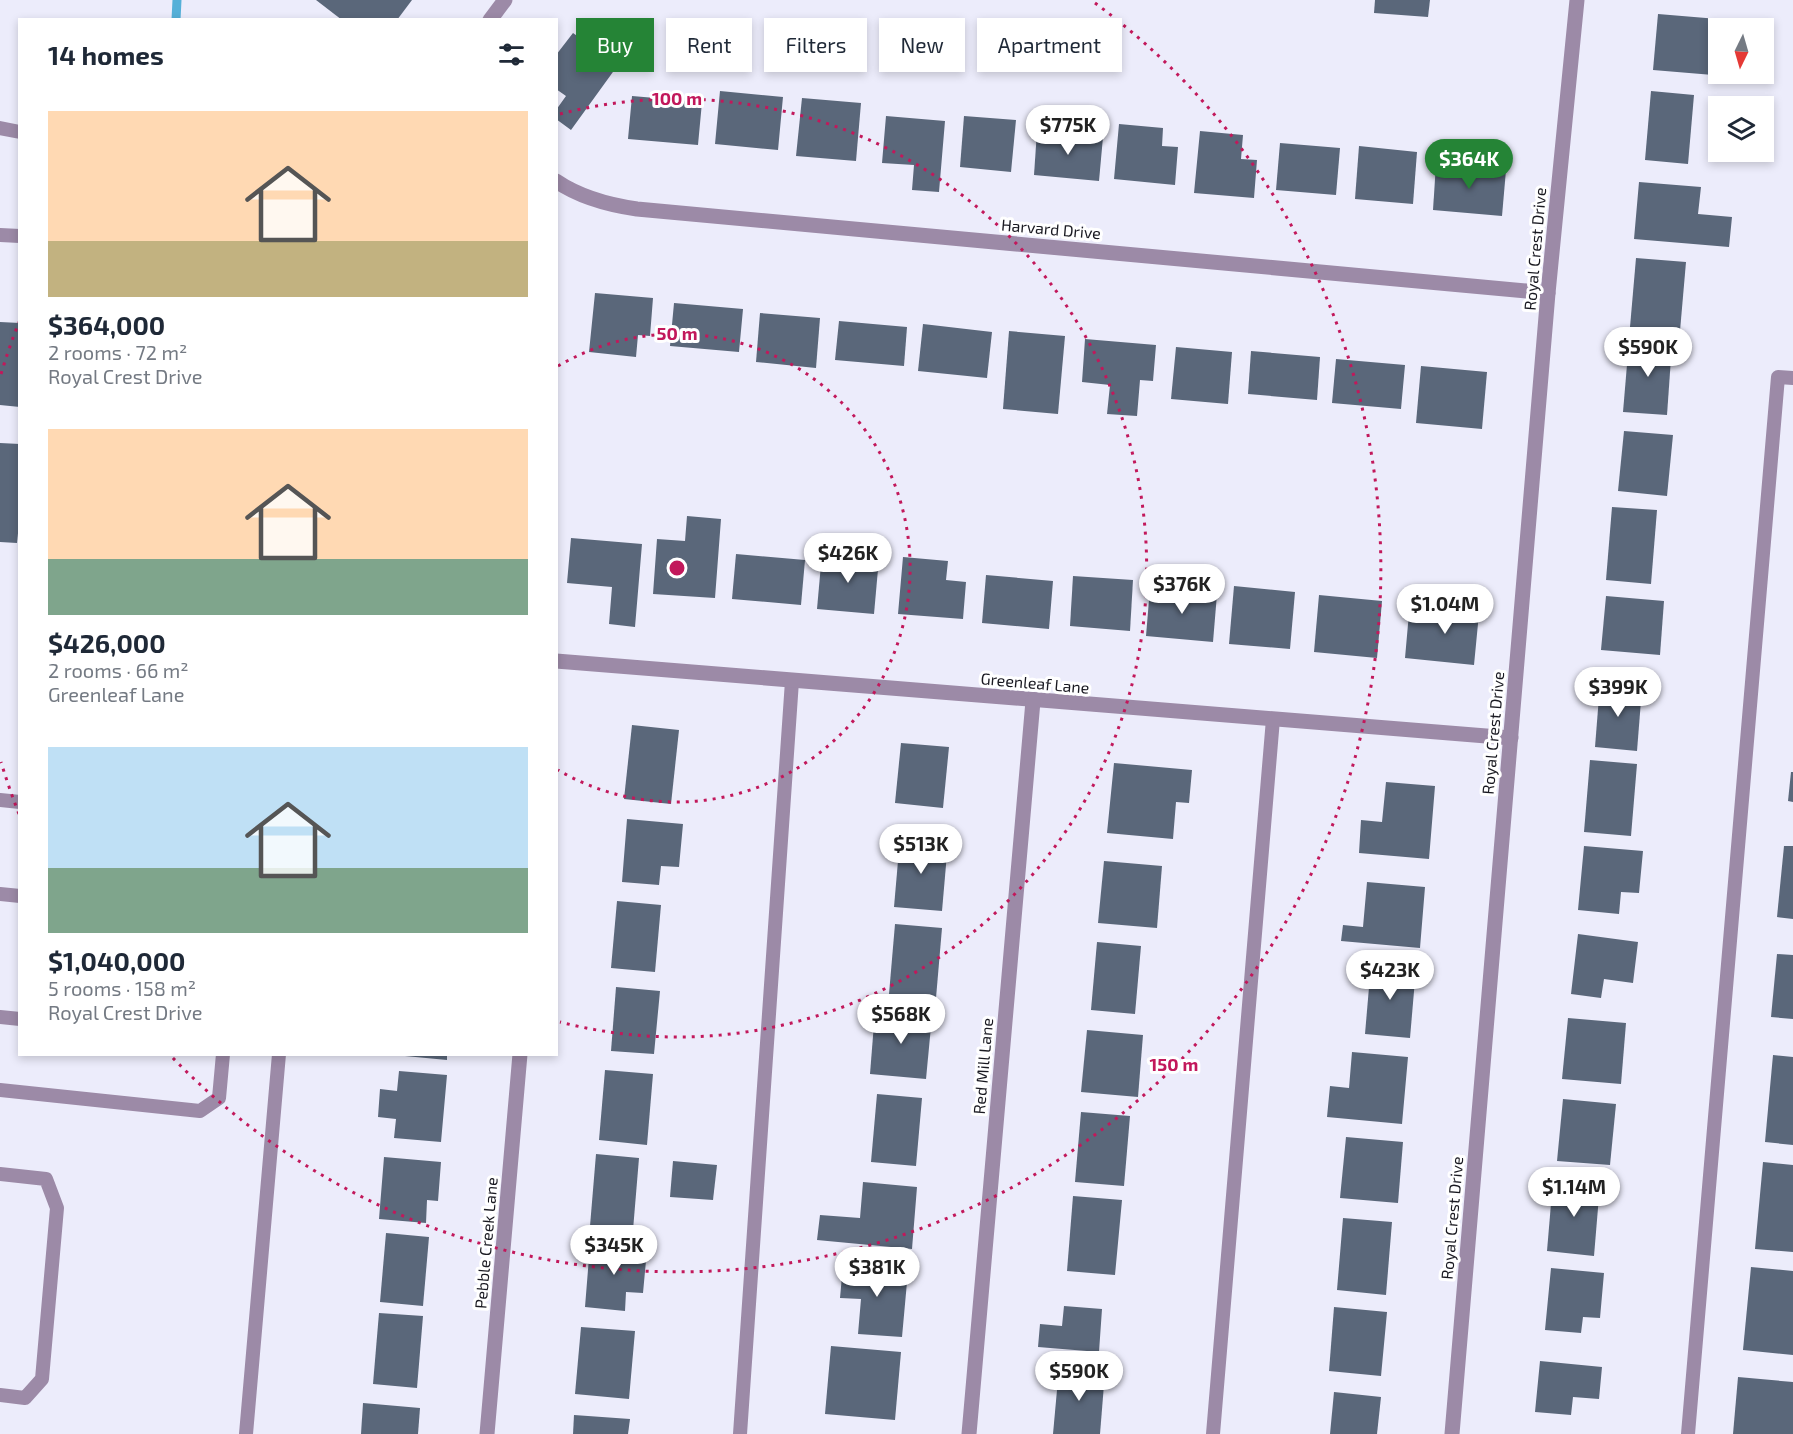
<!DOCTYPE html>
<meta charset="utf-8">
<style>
:root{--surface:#fff;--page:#f6f6f7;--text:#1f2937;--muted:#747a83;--accent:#258436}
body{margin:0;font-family:"Exo 2",sans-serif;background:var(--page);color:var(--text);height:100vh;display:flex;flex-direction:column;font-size:22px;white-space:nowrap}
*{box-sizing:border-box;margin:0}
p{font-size:20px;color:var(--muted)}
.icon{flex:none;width:33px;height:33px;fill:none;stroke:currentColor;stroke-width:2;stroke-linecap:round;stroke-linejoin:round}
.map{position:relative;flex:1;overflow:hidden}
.side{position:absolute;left:18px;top:18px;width:540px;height:1038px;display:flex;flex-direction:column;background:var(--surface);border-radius:0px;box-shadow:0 3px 9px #0003}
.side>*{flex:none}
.top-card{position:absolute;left:576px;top:18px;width:570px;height:54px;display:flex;gap:12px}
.needle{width:39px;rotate:185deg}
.tools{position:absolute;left:1708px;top:18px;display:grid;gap:12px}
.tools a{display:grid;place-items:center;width:66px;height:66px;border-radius:0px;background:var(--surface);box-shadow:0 3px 9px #0003;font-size:30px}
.price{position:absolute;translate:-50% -51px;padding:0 14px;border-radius:21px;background:#fff;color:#222;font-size:20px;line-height:39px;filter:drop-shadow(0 2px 3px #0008)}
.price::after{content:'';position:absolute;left:50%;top:36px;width:18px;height:14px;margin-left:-9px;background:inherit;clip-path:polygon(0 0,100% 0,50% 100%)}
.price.active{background:var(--accent);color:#fff}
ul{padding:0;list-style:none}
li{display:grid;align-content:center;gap:12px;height:318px;padding:0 30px}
li span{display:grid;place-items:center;height:186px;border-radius:0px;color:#555}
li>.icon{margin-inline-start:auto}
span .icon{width:108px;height:108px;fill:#fffc;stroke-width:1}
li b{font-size:26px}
h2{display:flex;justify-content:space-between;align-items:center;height:72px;padding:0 30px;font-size:26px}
.pill{padding:0 21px;border-radius:0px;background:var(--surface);box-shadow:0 3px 9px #0003;font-size:21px;line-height:54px}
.pill.active{background:var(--accent);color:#fff}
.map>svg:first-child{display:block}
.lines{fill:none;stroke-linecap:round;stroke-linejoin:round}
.stream{stroke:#55b0d8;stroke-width:9}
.building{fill:#5a677a}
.service{stroke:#9c8aa7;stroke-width:14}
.minor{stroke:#9c8aa7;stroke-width:15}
.ring{fill:none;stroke:#c2185b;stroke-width:3;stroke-dasharray:3 6}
.labels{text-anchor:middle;stroke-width:6;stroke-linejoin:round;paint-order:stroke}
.street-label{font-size:16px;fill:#191921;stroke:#fff}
.centre{fill:#c2185b;stroke:#fff;stroke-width:3}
.ring-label{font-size:18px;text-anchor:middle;font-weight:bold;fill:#c2185b;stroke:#fff;stroke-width:6;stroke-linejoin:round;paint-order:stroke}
</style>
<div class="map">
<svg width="1793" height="1434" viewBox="0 0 1793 1434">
<rect width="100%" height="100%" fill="#ececfb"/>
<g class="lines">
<!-- stream -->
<path class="stream" d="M176,20L177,0"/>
</g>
<!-- building -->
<g class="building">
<path d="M316,0H412L397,20H342Z"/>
<path d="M1375,0H1430L1428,17L1374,13Z"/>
<path d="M1658,14L1718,19L1713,75L1653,70Z"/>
<path d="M573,33L618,65L571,130L556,119V110L566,96L556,89V55Z"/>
<path d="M720,91L783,97L778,150L715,144Z"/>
<path d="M1651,91L1694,95L1688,164L1645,160Z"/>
<path d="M632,96L702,102L698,145L628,139Z"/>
<path d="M802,98L861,103L856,161L796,156Z"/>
<path d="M886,116L945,121L939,192L912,190L914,165L882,163Z"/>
<path d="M964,116L1016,120L1011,172L960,167Z"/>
<path d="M1119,124L1163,128L1162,146L1178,147L1175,185L1114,179Z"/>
<path d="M1037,131L1103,137L1099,181L1034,175Z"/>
<path d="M1200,131L1243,135L1241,159L1257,160L1254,198L1194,193Z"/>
<path d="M1280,143L1340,148L1336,195L1276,190Z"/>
<path d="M1359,146L1417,152L1413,204L1355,199Z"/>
<path d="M1436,164L1506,170L1502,216L1433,210Z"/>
<path d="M1639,182L1701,187L1698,214L1732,217L1729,247L1634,239Z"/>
<path d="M1636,258L1686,262L1680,331L1630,327Z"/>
<path d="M595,293L653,298L650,336L638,335L636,357L589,352Z"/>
<path d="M674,303L743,309L739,352L670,346Z"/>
<path d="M760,313L820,318L816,368L756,362Z"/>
<path d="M839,321L907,327L904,366L835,360Z"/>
<path d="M0,322L20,323V407L0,405Z"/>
<path d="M923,324L992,332L987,378L918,371Z"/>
<path d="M1009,331L1065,336L1058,414L1003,409Z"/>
<path d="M1085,339L1156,345L1153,381L1140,380L1137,416L1107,414L1110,385L1082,382Z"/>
<path d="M1629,341L1672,344L1667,415L1623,412Z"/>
<path d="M1176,347L1232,352L1228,404L1171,399Z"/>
<path d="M1251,351L1320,357L1317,400L1248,394Z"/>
<path d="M1336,359L1405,365L1401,409L1332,403Z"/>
<path d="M1421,366L1487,372L1482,429L1416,423Z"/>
<path d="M1624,431L1673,435L1667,496L1618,491Z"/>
<path d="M0,443L20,444V514L17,543L0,542Z"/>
<path d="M1612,507L1657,510L1651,584L1606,580Z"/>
<path d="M687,516L721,519L715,598L653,594L657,539L685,541Z"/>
<path d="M571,538L642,544L635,627L609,624L612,587L567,583Z"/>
<path d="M822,553L879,558L874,614L817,609Z"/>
<path d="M736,554L805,560L801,605L732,599Z"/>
<path d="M903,557L948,561L946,580L966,582L963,619L898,614Z"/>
<path d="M986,575L1053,581L1049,629L982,623Z"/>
<path d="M1073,576L1133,580L1130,631L1070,626Z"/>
<path d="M1234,586L1295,592L1290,649L1229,644Z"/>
<path d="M1150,588L1217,594L1213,642L1146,636Z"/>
<path d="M1319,595L1382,601L1377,658L1314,652Z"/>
<path d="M1606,596L1664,601L1660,655L1601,650Z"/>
<path d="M1449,600L1480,603L1474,665L1405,658L1409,613L1448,617Z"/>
<path d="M1600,684L1642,688L1637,751L1595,747Z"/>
<path d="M632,725L679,730L671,804L624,799Z"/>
<path d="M901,743L949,747L943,808L895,803Z"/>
<path d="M1590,760L1637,764L1631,836L1584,832Z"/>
<path d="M1114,763L1192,770L1189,803L1176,802L1173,839L1107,833Z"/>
<path d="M1791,772H1793V802L1788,801Z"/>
<path d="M1386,782L1435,786L1429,859L1359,853L1361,820L1382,822Z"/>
<path d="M627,819L683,824L679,867L661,866L659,885L622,882Z"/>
<path d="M900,838L948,842L942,911L894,907Z"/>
<path d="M1584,846L1643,851L1639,893L1621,892L1619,914L1578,910Z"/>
<path d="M1784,846H1793V919L1777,917Z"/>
<path d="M1104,861L1162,866L1157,928L1098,923Z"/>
<path d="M1367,882L1425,887L1420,948L1341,941L1343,925L1363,927Z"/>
<path d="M617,901L661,905L655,972L611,968Z"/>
<path d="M895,924L942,928L936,998L889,994Z"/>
<path d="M1578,934L1638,942L1633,983L1604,979L1601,998L1571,994Z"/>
<path d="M1097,942L1141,946L1135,1014L1091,1010Z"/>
<path d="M1777,954L1793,955V1019L1771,1017Z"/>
<path d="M1371,964L1416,968L1410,1038L1365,1034Z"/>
<path d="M616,987L660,991L654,1054L611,1051Z"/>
<path d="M875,1011L932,1016L926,1079L870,1074Z"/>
<path d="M1568,1018L1626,1023L1621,1084L1562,1079Z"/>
<path d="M1087,1030L1143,1035L1138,1097L1081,1092Z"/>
<path d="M1352,1052L1408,1057L1402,1124L1327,1117L1330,1086L1349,1088Z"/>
<path d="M405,1054H447V1060L405,1056Z"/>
<path d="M1773,1055L1793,1057V1145L1765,1142Z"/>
<path d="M605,1070L653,1074L647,1145L599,1140Z"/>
<path d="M399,1071L447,1075L441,1142L394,1138L396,1119L378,1117L380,1089L397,1091Z"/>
<path d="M877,1094L922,1098L916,1166L871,1162Z"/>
<path d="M1563,1099L1616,1104L1610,1165L1557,1161Z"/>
<path d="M1081,1112L1130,1116L1124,1186L1075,1182Z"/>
<path d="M1346,1137L1403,1142L1398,1203L1340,1198Z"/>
<path d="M596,1154L639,1158L633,1230L590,1226Z"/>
<path d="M384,1157L441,1162L438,1201L427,1200L426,1223L379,1219Z"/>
<path d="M673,1161L717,1165L713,1200L670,1197Z"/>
<path d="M1763,1162L1793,1165V1252L1755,1249Z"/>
<path d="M1553,1180L1600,1184L1594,1256L1547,1251Z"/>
<path d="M863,1182L917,1187L912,1249L817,1240L820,1215L860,1218Z"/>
<path d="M1073,1196L1122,1200L1115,1275L1067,1271Z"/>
<path d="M1343,1218L1392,1222L1386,1295L1337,1290Z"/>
<path d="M386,1233L429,1237L423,1306L380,1302Z"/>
<path d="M590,1245L647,1250L643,1293L626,1292L625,1311L585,1307Z"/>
<path d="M843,1265L908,1271L902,1337L858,1334L861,1299L840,1298Z"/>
<path d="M1751,1267L1793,1271V1355L1743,1350Z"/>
<path d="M1551,1268L1604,1273L1600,1318L1583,1317L1581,1333L1545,1330Z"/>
<path d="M1064,1306L1102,1309L1099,1352L1038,1347L1040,1324L1062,1326Z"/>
<path d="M1334,1307L1387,1312L1381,1376L1329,1371Z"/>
<path d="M379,1313L423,1316L417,1388L373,1384Z"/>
<path d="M581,1327L635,1331L629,1399L575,1394Z"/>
<path d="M831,1346L901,1352L895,1420L825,1414Z"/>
<path d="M1540,1361L1602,1367L1599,1399L1573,1397L1571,1415L1535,1412Z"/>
<path d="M1059,1368L1105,1372L1100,1434H1053Z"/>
<path d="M1738,1377L1793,1382V1434H1733Z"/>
<path d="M1334,1392L1381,1397L1377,1434H1330Z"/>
<path d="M363,1403L420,1408L418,1434H361Z"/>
<path d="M574,1415L630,1419L628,1434H573Z"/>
</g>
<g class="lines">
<!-- service -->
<g class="service">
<path d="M0,128L20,132"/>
<path d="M0,235L20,236"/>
<path d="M0,800L20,802"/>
<path d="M0,894L20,896"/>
<path d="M0,1017L20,1019"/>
<path d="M0,1090L200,1111L219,1098L223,1054"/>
<path d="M0,1174L46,1179L57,1208L42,1379L25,1398L0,1395"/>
<path d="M246,1434L279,1054"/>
<path d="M740,1434L792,681"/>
<path d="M1213,1434L1273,719"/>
<path d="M1688,1434L1778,377L1793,378"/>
</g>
<!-- minor -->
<g class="minor">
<path d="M490,20L505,0"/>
<path d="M556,181C581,198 609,205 637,209L1548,293"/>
<path d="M556,661L1511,738"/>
<path d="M487,1434L520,1054"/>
<path d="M969,1434L1033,701"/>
<path d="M1452,1434L1548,293L1577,0"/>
</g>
</g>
<!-- distance rings -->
<g class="ring">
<path d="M558 366A234 234 0 1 1 558 770"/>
<path d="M560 114A469 469 0 1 1 560 1022"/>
<path d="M19 814A703 703 0 0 1 1 762M1 374A703 703 0 0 1 19 322M1095 3A703 703 0 1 1 171 1056"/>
</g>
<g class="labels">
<!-- street labels -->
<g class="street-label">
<text transform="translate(1051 229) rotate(5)" y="6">Harvard Drive</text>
<text transform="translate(1535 249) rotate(-85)" y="6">Royal Crest Drive</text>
<text transform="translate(1035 683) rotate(5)" y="6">Greenleaf Lane</text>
<text transform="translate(1493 733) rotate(-85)" y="6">Royal Crest Drive</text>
<text transform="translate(983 1066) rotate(-85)" y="6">Red Mill Lane</text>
<text transform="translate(1452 1218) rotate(-85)" y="6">Royal Crest Drive</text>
<text transform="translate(486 1243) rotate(-85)" y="6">Pebble Creek Lane</text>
</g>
</g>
<circle cx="677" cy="568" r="9" class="centre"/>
<g class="ring-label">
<text x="677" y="105">100 m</text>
<text x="677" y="340">50 m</text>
<text x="1174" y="1071">150 m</text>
</g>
</svg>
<div class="tools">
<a><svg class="needle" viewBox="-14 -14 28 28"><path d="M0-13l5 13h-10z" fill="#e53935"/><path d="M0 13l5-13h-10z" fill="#747a83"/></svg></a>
<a><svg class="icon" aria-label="layers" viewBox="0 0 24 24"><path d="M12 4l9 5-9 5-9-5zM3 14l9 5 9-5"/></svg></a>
</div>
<b class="price" style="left:1068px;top:156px">$775K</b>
<b class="price active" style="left:1469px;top:190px">$364K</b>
<b class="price" style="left:1648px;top:378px">$590K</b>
<b class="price" style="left:848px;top:584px">$426K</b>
<b class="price" style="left:1182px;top:615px">$376K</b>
<b class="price" style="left:1445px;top:635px">$1.04M</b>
<b class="price" style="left:1618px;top:718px">$399K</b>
<b class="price" style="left:921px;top:875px">$513K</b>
<b class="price" style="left:1390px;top:1001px">$423K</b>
<b class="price" style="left:901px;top:1045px">$568K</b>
<b class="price" style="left:1574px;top:1218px">$1.14M</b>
<b class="price" style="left:614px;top:1276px">$345K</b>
<b class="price" style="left:877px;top:1298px">$381K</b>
<b class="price" style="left:1079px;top:1402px">$590K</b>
<div class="top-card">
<a class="pill active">Buy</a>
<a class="pill">Rent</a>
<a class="pill">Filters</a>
<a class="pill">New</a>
<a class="pill">Apartment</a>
</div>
<section class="side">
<h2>14 homes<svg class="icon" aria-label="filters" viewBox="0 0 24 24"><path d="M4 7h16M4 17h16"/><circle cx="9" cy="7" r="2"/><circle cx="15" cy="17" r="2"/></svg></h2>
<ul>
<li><span style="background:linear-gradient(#ffd9b3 70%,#c2b280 0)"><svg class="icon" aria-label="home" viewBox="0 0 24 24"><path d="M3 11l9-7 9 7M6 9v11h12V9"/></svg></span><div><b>$364,000</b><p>2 rooms · 72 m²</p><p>Royal Crest Drive</p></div></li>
<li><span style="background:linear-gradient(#ffd9b3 70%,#7fa58c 0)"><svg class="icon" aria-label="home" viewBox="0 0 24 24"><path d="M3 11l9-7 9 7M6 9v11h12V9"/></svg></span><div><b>$426,000</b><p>2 rooms · 66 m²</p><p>Greenleaf Lane</p></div></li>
<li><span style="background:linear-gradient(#bfe0f5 65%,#7fa58c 0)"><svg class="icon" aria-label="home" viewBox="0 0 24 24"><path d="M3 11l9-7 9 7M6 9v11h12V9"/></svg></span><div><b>$1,040,000</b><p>5 rooms · 158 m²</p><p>Royal Crest Drive</p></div></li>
</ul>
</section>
</div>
